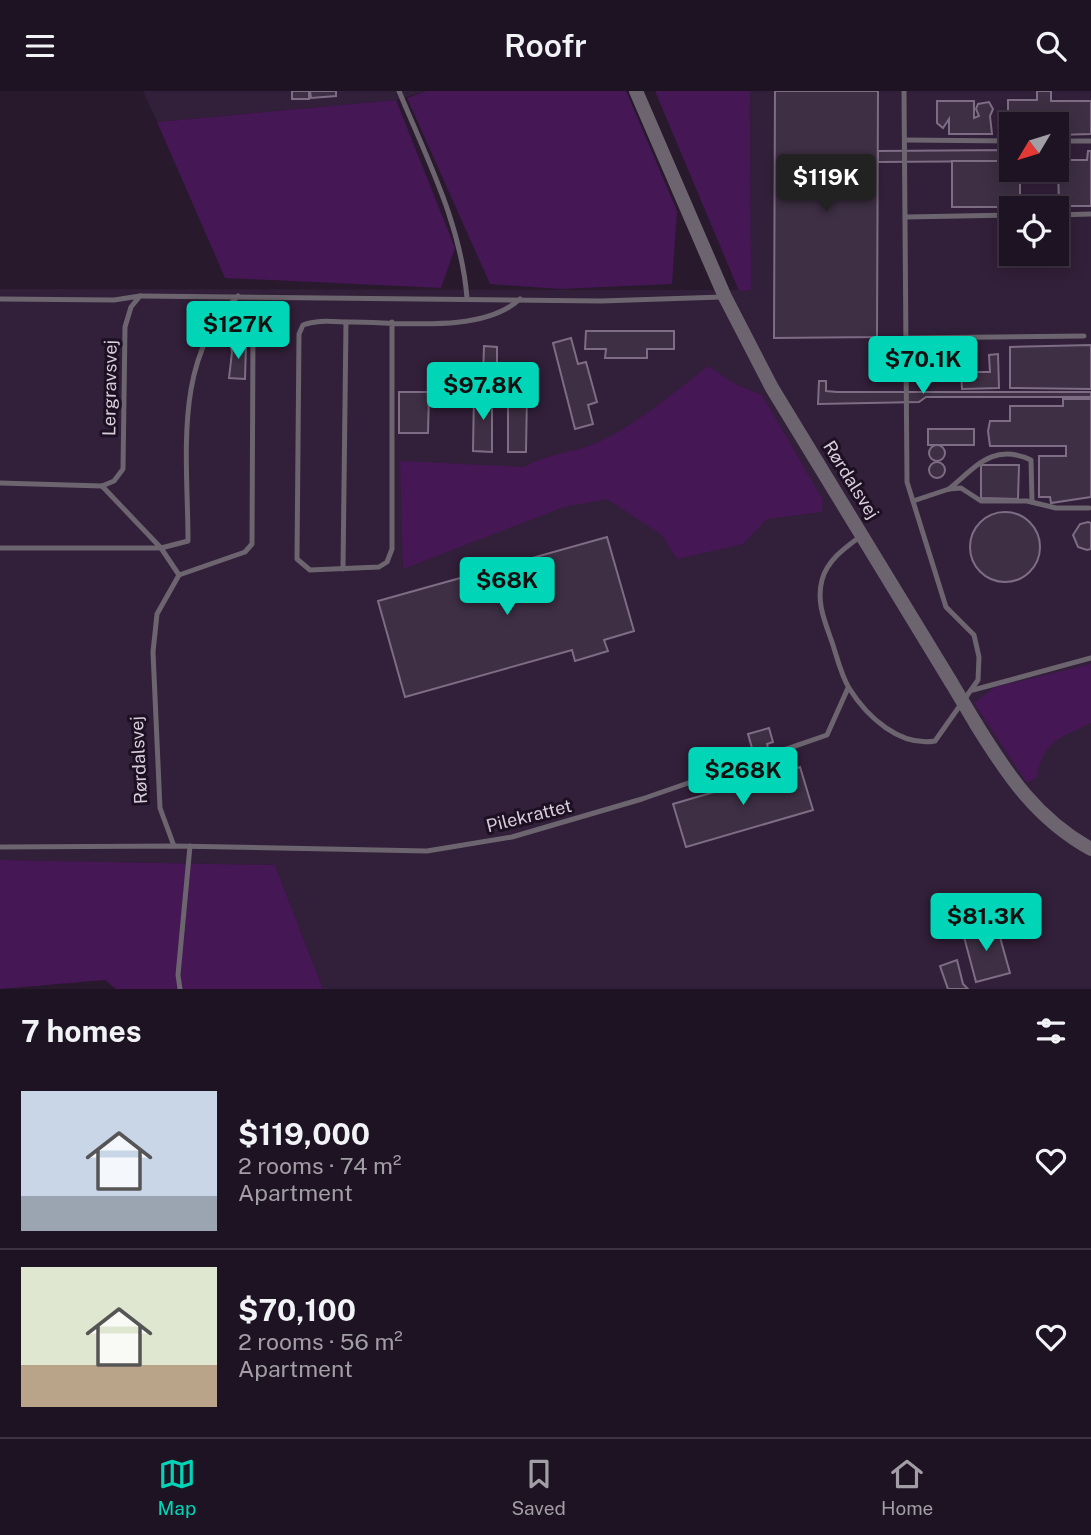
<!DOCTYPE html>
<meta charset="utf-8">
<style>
:root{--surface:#1e1322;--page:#261c2a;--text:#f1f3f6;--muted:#a19ea5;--line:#3c3240;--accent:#00d5b7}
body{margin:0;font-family:"Public Sans",sans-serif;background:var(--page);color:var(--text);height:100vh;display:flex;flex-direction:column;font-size:26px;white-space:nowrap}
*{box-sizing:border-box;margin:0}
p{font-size:23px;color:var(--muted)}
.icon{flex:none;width:38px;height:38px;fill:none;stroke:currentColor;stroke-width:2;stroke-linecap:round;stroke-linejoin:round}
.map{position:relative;height:898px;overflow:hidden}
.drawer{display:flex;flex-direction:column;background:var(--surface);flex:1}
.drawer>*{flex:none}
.needle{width:46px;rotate:232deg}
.tools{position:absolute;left:999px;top:21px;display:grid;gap:14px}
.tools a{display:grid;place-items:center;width:70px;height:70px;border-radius:0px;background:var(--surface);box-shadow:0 4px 18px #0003,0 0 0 2px var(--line);font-size:35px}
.price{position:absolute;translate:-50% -60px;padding:0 16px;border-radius:7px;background:var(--accent);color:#111;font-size:23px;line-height:46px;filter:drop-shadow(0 2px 4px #0008)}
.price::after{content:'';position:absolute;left:50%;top:42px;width:21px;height:16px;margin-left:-10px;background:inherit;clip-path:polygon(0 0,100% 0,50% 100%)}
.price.selected{background:#222;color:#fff}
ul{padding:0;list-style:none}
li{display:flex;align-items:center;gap:21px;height:175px;padding:0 21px}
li+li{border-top:2px solid var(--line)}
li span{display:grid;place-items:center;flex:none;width:196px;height:140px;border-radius:0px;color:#555}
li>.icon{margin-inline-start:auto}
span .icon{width:84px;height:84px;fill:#fffc;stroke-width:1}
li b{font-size:30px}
h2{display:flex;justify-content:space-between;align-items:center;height:84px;padding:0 21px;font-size:30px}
header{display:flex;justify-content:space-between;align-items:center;height:91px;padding:0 21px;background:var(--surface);font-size:32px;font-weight:600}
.tab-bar{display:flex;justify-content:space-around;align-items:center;height:98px;border-top:2px solid var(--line);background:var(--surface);font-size:19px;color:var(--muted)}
.tab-bar a{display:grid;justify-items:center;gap:4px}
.tab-bar .selected{color:var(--accent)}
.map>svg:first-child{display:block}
.built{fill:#321f39;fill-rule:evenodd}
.green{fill:#451754}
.building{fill:#3e2f44;stroke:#7e6c84;stroke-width:2}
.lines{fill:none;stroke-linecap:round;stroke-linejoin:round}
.service{stroke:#6c646e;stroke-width:5}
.tertiary{stroke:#6c646e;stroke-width:14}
.tertiary-bridge{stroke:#6c646e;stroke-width:14}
.labels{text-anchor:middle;stroke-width:6;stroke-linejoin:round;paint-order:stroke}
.street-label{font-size:18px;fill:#d7cddb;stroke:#1e1023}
</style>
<header><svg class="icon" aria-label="menu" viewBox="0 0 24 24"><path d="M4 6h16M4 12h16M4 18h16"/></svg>Roofr<svg class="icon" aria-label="search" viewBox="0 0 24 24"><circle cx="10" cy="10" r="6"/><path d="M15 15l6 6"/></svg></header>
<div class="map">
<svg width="1091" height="898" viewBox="0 0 1091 898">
<rect width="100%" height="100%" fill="#28192d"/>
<!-- built -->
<g class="built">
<path d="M143,0H426L396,9L157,31Z"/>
<path d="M750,0H1091V898H323L275,774L0,769V198L751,199ZM1012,33H1057V79H1012ZM1012,117H1057V163H1012Z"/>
</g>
<!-- green -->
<g class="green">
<path d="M426,0H626L677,120L672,193L560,198L490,193L407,7Z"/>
<path d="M655,0H750L751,199L739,200Z"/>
<path d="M396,9L455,157L441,197L225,187L157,31Z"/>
<path d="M708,275L735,293L762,304L823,409L822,421L767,428L743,453L677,468L662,444L607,408L564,416L403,478L400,370L524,376C548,362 576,362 601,350C640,331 673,302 708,275Z"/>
<path d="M1091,573V632C1057,649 1045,648 1036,687L1027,692L974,612L995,596Z"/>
<path d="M0,769L275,774L323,898H116L105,889L0,898Z"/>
</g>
<!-- building -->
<g class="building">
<rect x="292" y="0" width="17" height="8"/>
<path d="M310,0H336V5L311,7Z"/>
<path d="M775,0H878L877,246L774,247Z"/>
<path d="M1037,0H1051V10H1091V43L1057,44V33H1012V44H1008V9H1037Z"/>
<path d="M937,10H974V27L979,25L976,18L978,13L989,11L993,18L990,25L992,43H949V28L943,37L937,32Z"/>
<path d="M1012,59V70L878,71V60Z"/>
<path d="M1088,60H1091V115H1059L1058,78H1068V69H1087Z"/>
<path d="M952,70H1012V79H1020V116H952Z"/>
<path d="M586,240H674V258H647V267H605L606,258H585Z"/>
<path d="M571,247L578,273L586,271L597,311L588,314L593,333L575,338L553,252Z"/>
<path d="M230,252L246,253L245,288L229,287L232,261Z"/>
<path d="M1091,254V298L1010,297V256Z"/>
<path d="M484,255L497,256V272H522V286L483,285Z"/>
<path d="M998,263L999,297L962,298L961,281H990L989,264Z"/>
<path d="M819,290H826V300L837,301H1091V306H926L919,311L818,313Z"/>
<path d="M399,301H429L428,342H399Z"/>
<path d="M474,301H492V361L473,360Z"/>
<path d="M508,301H527L526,361H508Z"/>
<path d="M1063,308H1091V406L1051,412L1050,406H1039V365H1066V355H990L988,340L990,330H1010V315H1063Z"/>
<rect x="928" y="338" width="46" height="16"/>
<circle cx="937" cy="362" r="8"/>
<circle cx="937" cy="379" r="8"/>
<path d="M981,374H1019L1018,408L981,407Z"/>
<circle cx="1005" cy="456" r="35"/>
<path d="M1088,431L1091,432V458L1087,459L1078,456L1073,444L1080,433Z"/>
<path d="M607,446L634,540L604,549L608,560L575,570L572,559L405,606L378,510Z"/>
<path d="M769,637L773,651L767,653L768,657H752L748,643Z"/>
<path d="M800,676L813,719L686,756L673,713Z"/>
<path d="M996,832L1010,882L976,891L963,842Z"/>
<path d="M957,869L963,893L968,898H948L940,875Z"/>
</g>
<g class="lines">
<!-- service -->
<g class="service">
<path d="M399,0C427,68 461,133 467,207"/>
<path d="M905,49L1012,50"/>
<path d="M1057,50H1091"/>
<path d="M1057,124L1091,123"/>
<path d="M907,126L1012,124"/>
<path d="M140,205L601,210L722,206"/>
<path d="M0,208L114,209L140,205L131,216L125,236L123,378L114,390L102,395L0,392"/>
<path d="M392,231V458L387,471L379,476L310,479L297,468L299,243L303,234C318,228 336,231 352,231C401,231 482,243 520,208"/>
<path d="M908,247L1084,245"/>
<path d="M949,398C975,377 992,351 1031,369L1032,411"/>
<path d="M913,410L949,398L961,397L981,410H1027L1056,417H1089"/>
<path d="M861,445C846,456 827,469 822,489C816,511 825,531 832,551C837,566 841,584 849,597C867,626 900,656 935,650L978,589L979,566L974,544L946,516L907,391L904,0"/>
<path d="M0,457H161L102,395"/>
<path d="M343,478L346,231"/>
<path d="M179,484L245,461L252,453L253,240L258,233"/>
<path d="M973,599L1091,567"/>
<path d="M174,755L160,717L153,561L157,523L179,484L161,457L188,450C188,367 172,266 238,205"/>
<path d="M0,756L174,755L427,760L512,746L642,708L827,644L848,597"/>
<path d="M180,898L178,884L190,755"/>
</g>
<!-- tertiary -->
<g class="tertiary">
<path d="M636,0L725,206L772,297L951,591"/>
<path d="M976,633C1008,685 1037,728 1091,758"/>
</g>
<!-- tertiary-bridge -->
<path class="tertiary-bridge" d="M951,591L976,633"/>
</g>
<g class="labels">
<!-- street labels -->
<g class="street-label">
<text transform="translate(110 297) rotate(-89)" y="6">Lergravsvej</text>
<text transform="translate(851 389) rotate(58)" y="6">Rørdalsvej</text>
<text transform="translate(139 669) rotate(-93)" y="6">Rørdalsvej</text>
<text transform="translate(529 725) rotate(-14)" y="6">Pilekrattet</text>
</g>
</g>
</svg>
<div class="tools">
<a><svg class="needle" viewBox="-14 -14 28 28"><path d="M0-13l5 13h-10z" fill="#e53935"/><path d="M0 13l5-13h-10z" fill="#a19ea5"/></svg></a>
<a><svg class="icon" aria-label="locate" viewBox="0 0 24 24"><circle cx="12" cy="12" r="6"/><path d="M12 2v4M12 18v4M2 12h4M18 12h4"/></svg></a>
</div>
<b class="price selected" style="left:826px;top:123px">$119K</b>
<b class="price" style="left:238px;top:270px">$127K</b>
<b class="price" style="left:923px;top:305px">$70.1K</b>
<b class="price" style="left:483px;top:331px">$97.8K</b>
<b class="price" style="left:507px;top:526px">$68K</b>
<b class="price" style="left:743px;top:716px">$268K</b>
<b class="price" style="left:986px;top:862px">$81.3K</b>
</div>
<section class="drawer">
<h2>7 homes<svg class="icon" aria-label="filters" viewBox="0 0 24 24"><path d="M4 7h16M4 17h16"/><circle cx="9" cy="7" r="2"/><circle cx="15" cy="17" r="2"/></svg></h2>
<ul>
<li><span style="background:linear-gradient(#c9d6e8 75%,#9aa5b1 0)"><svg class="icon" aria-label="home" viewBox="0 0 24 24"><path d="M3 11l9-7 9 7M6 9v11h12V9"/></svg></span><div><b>$119,000</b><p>2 rooms · 74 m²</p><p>Apartment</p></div><svg class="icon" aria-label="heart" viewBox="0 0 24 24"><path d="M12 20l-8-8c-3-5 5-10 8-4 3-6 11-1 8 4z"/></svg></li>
<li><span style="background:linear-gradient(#dfe7d0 70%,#b9a48a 0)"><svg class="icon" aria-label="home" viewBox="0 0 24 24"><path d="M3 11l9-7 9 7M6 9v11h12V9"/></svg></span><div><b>$70,100</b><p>2 rooms · 56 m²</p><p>Apartment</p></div><svg class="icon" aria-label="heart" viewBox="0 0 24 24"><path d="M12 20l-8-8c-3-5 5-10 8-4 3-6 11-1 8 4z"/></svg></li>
</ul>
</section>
<nav class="tab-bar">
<a class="selected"><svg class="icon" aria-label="map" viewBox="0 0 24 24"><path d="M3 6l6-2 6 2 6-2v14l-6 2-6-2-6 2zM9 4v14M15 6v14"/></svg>Map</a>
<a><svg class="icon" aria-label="saved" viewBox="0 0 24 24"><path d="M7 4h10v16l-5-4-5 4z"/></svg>Saved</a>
<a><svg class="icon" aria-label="home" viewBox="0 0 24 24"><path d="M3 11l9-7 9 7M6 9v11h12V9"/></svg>Home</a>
</nav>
